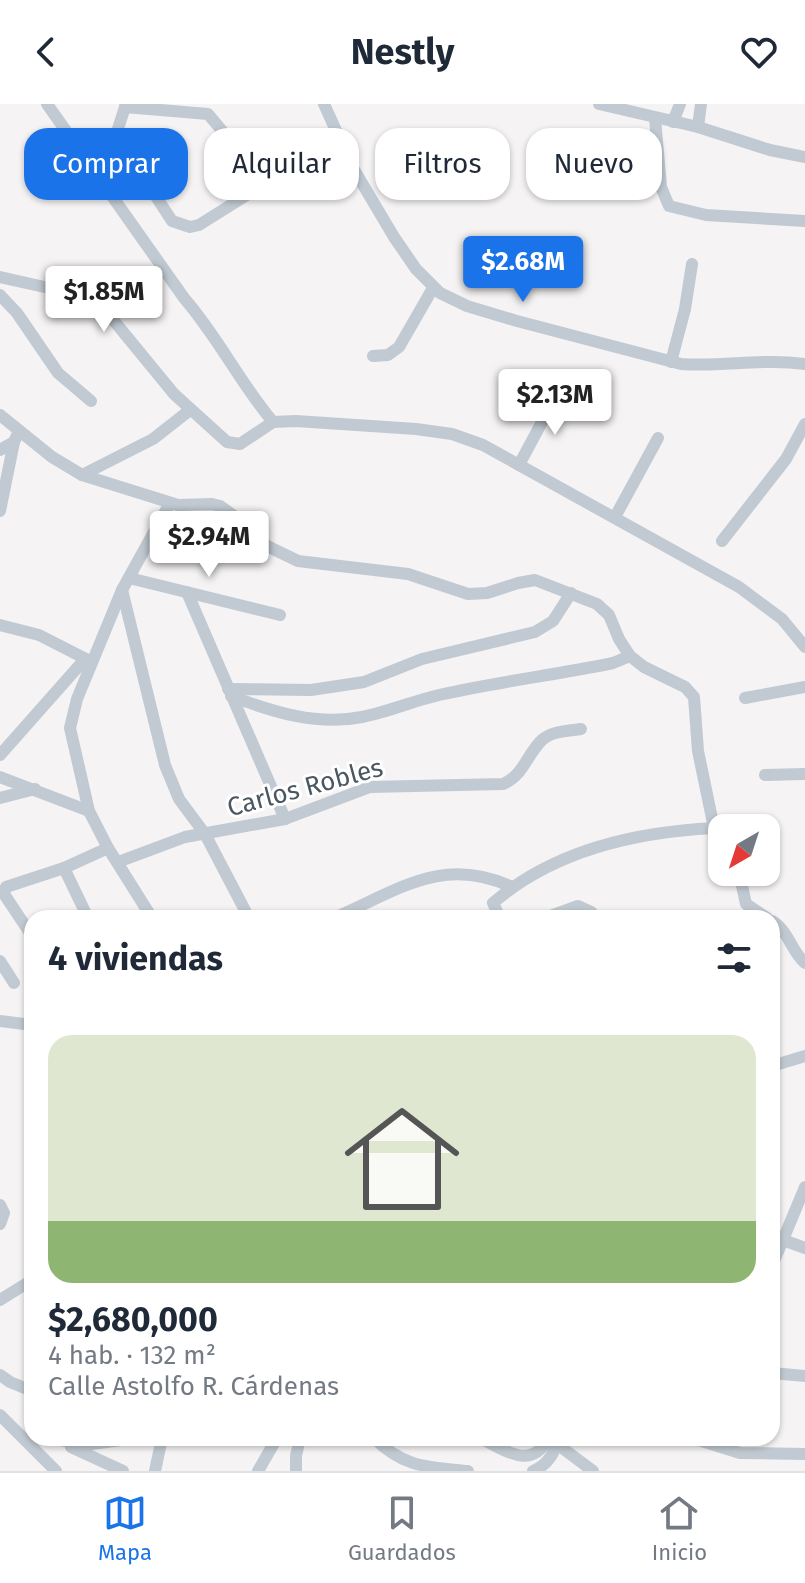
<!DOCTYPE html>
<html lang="es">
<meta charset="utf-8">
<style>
:root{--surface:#fff;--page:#f6f6f7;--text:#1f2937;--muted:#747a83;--line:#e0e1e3;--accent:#1a73e8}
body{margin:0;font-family:"Fira Sans",sans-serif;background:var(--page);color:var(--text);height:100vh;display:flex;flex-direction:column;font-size:30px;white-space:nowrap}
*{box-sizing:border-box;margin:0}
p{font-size:26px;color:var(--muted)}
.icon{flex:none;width:44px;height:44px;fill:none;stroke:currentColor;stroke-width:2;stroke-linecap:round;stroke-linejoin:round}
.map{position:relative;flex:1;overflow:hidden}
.side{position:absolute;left:24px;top:806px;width:756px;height:536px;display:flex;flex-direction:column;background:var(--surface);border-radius:24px;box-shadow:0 2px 6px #0004}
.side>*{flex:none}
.top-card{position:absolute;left:24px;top:24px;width:758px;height:72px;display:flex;gap:16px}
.needle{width:52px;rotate:219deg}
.fabs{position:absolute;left:708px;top:710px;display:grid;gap:16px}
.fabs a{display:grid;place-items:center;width:72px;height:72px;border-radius:16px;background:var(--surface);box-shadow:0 2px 6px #0004;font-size:40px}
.price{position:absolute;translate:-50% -68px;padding:0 18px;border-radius:8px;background:#fff;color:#222;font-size:26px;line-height:52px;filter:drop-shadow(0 2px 4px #0008)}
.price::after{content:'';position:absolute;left:50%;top:48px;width:24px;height:18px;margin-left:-12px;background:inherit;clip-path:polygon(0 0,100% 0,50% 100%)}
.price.selected{background:var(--accent);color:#fff}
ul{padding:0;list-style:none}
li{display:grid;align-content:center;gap:16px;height:424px;padding:0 24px}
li+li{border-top:2px solid var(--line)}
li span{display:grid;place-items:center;height:248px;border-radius:24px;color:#555}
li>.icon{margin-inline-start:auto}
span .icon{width:144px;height:144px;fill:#fffc;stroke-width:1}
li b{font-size:34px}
h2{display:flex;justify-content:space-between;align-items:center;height:96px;padding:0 24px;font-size:34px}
.pill{padding:0 28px;border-radius:24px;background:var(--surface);box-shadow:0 2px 6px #0004;font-size:28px;line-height:72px}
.pill.selected{background:var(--accent);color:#fff}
header{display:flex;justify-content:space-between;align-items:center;height:104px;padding:0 24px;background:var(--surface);font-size:36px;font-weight:700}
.tabs{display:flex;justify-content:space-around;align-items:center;height:112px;border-top:2px solid var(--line);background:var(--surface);font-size:22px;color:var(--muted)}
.tabs a{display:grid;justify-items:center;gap:4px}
.tabs .selected{color:var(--accent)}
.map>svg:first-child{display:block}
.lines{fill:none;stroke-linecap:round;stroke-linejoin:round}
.minor{stroke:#c1cad2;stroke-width:12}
.labels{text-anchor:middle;stroke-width:6;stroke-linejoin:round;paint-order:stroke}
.street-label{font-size:26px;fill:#4a5661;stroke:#fff}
</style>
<header><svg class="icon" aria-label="back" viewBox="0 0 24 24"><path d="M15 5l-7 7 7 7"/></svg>Nestly<svg class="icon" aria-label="heart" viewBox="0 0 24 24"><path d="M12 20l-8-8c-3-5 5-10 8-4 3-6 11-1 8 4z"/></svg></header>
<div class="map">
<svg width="805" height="1367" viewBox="0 0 805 1367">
<rect width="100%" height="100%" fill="#f5f3f3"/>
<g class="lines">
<!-- minor -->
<g class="minor">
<path d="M47,0L184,194C218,233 240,279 273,318"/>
<path d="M324,0L353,64L394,133L416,165L440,189L467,202L517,217L681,260C723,263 763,254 805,260"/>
<path d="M599,0L698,23L770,46L805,53"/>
<path d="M125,3L208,10L266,79"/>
<path d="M655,14L661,83L669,102L706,111L805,117"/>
<path d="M673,18L680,0"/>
<path d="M698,23L701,0"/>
<path d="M101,77L125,3"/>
<path d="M155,91L172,117L190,123L199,121L266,79C287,99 330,73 353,64"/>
<path d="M0,173L49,184L86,198L110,212L174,290L227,338L240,340L273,318L296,317L416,325L452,330L483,341L739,483L782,515L805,543"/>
<path d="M0,191L17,209L58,269L91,297"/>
<path d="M373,252L388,251L399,243L433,184"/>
<path d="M671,258L685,205L692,160"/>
<path d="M0,311L52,353L82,371L178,401L212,400L220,402L244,419L267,442L298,457L408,470L468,490L487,489L518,479L535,476L597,500L609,511L619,535L630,552L644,563L685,583L694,593L698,647L714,724L722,733"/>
<path d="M0,346L14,338"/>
<path d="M519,361L558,288"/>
<path d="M82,371L153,335L190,306"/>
<path d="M0,407L14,338L19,327"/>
<path d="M615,413L658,334"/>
<path d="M722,437L786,355L805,320"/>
<path d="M129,474L280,511"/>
<path d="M122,486L165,661L179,695L205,730L249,814"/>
<path d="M187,488L285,715"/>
<path d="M0,521L39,531L90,557"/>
<path d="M228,585L311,586L364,578L422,555L535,528L553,517L571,489"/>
<path d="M231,592C273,608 317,622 362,613C388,608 413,597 439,591C496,578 555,571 613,559L630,552"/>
<path d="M745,594L805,583"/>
<path d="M0,651L85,555"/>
<path d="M765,671L805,670"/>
<path d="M0,673L89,707"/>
<path d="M0,694L35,685"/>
<path d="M118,758L185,733L285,715L370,683L503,680C524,671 527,650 542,636C552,627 568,627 581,625"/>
<path d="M64,764L88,814"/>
<path d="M739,768L746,800L767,814"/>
<path d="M152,814L108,744L89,707L70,624L77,595L122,486L170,399"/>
<path d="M334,814C399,786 442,751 512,783"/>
<path d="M500,814L493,799C554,746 635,728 714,724"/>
<path d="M545,814L578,802L591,808L597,814"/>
<path d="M772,817C789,827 791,847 805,859"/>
<path d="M32,832L4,790L6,783L64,764L108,744"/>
<path d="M0,857L14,879"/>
<path d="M0,917L32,921"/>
<path d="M772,962L805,952"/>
<path d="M0,1101L4,1109L0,1120"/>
<path d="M783,1136L805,1144"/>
<path d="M772,1162L805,1083"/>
<path d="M0,1196L32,1176"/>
<path d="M772,1269L805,1272"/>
<path d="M0,1271L10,1278L32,1287"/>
<path d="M0,1311L56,1367"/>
<path d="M51,1334L85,1341L135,1334"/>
<path d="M374,1334C404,1364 428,1363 468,1367"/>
<path d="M480,1334C506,1346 530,1367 549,1334"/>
<path d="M692,1334L740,1349L805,1350"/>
<path d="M557,1340L593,1367"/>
<path d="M71,1343L123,1367"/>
<path d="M155,1367L162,1334"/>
<path d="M258,1367L277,1334"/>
<path d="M296,1367V1352L300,1334"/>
<path d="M533,1367C546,1362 557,1348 557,1334"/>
</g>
</g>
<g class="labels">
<!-- street labels -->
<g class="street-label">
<text transform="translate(305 683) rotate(-15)" y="9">Carlos Robles</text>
</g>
</g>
</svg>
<div class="fabs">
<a><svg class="needle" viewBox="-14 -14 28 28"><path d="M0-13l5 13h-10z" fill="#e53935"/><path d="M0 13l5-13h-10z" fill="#747a83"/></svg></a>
</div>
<b class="price selected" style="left:523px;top:200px">$2.68M</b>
<b class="price" style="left:104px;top:230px">$1.85M</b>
<b class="price" style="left:555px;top:333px">$2.13M</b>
<b class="price" style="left:209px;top:475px">$2.94M</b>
<div class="top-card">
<a class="pill selected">Comprar</a>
<a class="pill">Alquilar</a>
<a class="pill">Filtros</a>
<a class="pill">Nuevo</a>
</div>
<section class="side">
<h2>4 viviendas<svg class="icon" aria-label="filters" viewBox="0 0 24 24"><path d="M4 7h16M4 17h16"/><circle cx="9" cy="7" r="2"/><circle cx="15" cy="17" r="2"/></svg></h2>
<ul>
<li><span style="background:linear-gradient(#dfe7d0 75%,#8fb573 0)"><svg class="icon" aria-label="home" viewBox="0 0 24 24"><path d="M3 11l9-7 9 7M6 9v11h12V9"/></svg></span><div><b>$2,680,000</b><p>4 hab. · 132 m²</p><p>Calle Astolfo R. Cárdenas</p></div></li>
</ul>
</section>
</div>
<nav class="tabs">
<a class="selected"><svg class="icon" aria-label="map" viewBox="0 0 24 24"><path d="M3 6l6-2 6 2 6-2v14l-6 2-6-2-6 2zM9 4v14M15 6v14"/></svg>Mapa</a>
<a><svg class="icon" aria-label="saved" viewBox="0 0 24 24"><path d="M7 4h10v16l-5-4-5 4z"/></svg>Guardados</a>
<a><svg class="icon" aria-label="home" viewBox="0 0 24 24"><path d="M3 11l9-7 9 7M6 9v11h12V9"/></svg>Inicio</a>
</nav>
